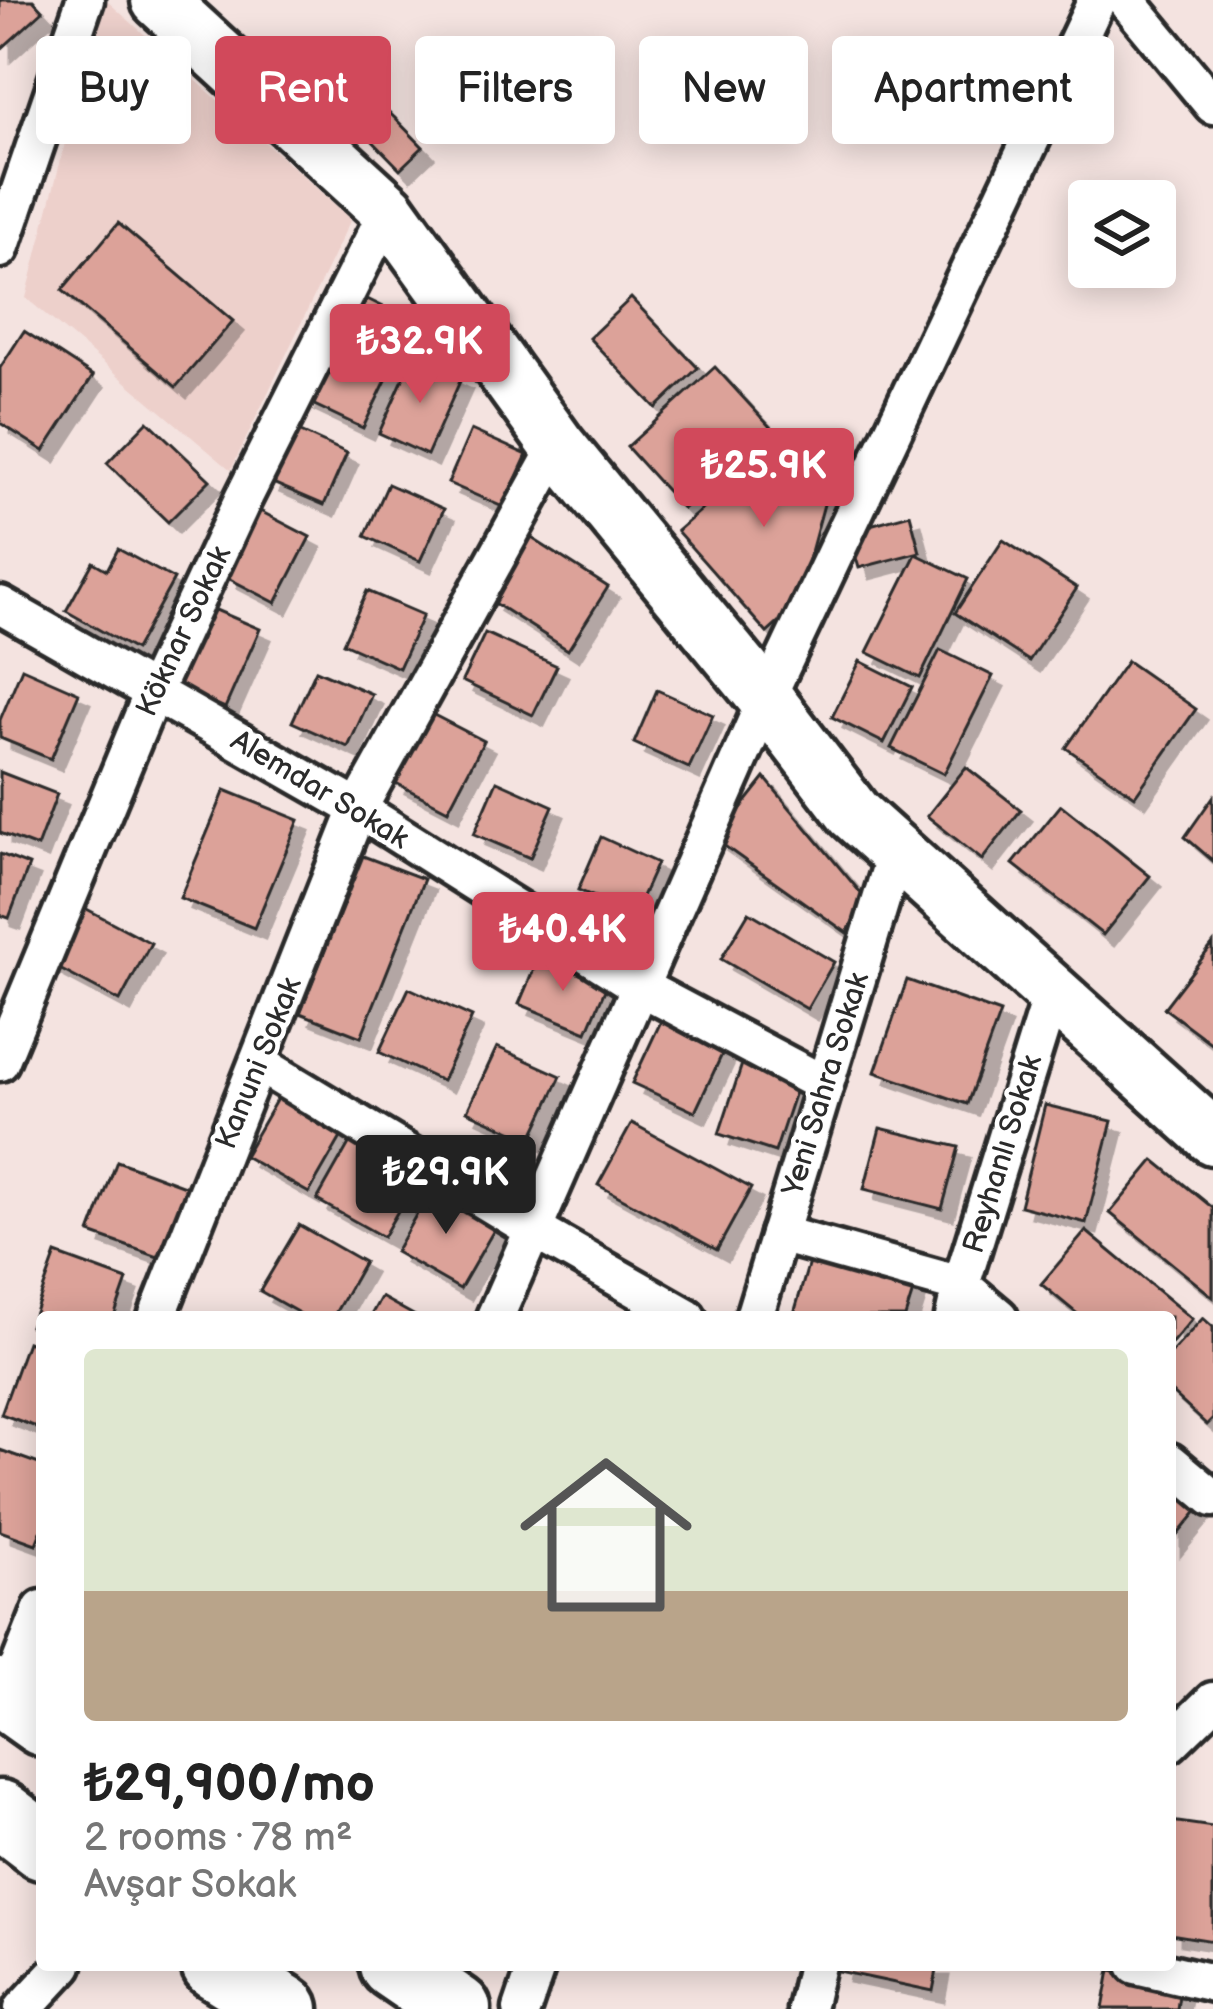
<!DOCTYPE html>
<meta charset="utf-8">
<style>
:root{--surface:#fff;--page:#f6f6f6;--text:#222;--muted:#767676;--accent:#d1495b}
body{margin:0;font-family:"Balsamiq Sans",sans-serif;background:var(--page);color:var(--text);height:100vh;display:flex;flex-direction:column;font-size:45px;white-space:nowrap}
*{box-sizing:border-box;margin:0}
p{font-size:39px;color:var(--muted)}
.icon{flex:none;width:66px;height:66px;fill:none;stroke:currentColor;stroke-width:2;stroke-linecap:round;stroke-linejoin:round}
.map{position:relative;flex:1;overflow:hidden}
.details{position:absolute;left:36px;top:1311px;width:1140px;height:660px;display:flex;flex-direction:column;background:var(--surface);border-radius:12px;box-shadow:0 6px 30px #0003}
.details>*{flex:none}
.banner{position:absolute;left:36px;top:36px;width:1143px;height:108px;display:flex;gap:24px}
.fabs{position:absolute;left:1068px;top:180px;display:grid;gap:24px}
.fabs a{display:grid;place-items:center;width:108px;height:108px;border-radius:12px;background:var(--surface);box-shadow:0 6px 30px #0003;font-size:60px}
.price{position:absolute;translate:-50% -102px;padding:0 27px;border-radius:12px;background:var(--accent);color:#fff;font-size:39px;line-height:78px;filter:drop-shadow(0 3px 6px #0008)}
.price::after{content:'';position:absolute;left:50%;top:72px;width:36px;height:27px;margin-left:-18px;background:inherit;clip-path:polygon(0 0,100% 0,50% 100%)}
.price.active{background:#222;color:#fff}
ul{padding:0;list-style:none}
li{display:grid;align-content:center;gap:24px;height:636px;padding:0 48px}
li span{display:grid;place-items:center;height:372px;border-radius:12px;color:#555}
li>.icon{margin-inline-start:auto}
span .icon{width:216px;height:216px;fill:#fffc;stroke-width:1}
li b{font-size:51px}
.pill{padding:0 42px;border-radius:12px;background:var(--surface);box-shadow:0 6px 30px #0003;font-size:42px;line-height:108px}
.pill.active{background:var(--accent);color:#fff}
.map>svg:first-child{display:block}
.built{fill:#edd0cb}
.building{fill:#dca299;stroke:#2b2b2b;stroke-width:3;filter:url(#shadow)}
.lines{fill:none;stroke-linecap:round;stroke-linejoin:round}
.street-casing{stroke:#2b2b2b;stroke-width:45}
.secondary-casing{stroke:#2b2b2b;stroke-width:63}
.highway-casing{stroke:#2b2b2b;stroke-width:75}
.street{stroke:#fff;stroke-width:36}
.secondary{stroke:#fff;stroke-width:54}
.highway{stroke:#fff;stroke-width:66}
.labels{text-anchor:middle;stroke-width:9;stroke-linejoin:round;paint-order:stroke}
.street-label{font-size:30px;fill:#2b2b2b;stroke:#fff}
</style>
<div class="map">
<svg width="1213" height="2009" viewBox="0 0 1213 2009">
<defs>
<filter id="shadow"><feDropShadow dx="11" dy="11" stdDeviation="0" flood-color="#0004"/></filter>
</defs>
<rect width="100%" height="100%" fill="#f4e3e0"/>
<filter id="ink" filterUnits="userSpaceOnUse"><feTurbulence type="fractalNoise" baseFrequency=".00833" numOctaves="2"/><feDisplacementMap in="SourceGraphic" scale="24" xChannelSelector="R" yChannelSelector="G"/><feConvolveMatrix kernelMatrix="1 2 1 2 8 2 1 2 1" color-interpolation-filters="sRGB"/></filter>
<g filter="url(#ink)">
<!-- built -->
<path class="built" d="M101,0H106L351,219L231,470L26,298Z"/>
<!-- building -->
<g class="building">
<path d="M0,0H33L43,11L0,50Z"/>
<path d="M384,107L423,147L400,169L361,129Z"/>
<path d="M118,223L233,321L176,387L62,290Z"/>
<path d="M355,293L414,322L363,428L304,400Z"/>
<path d="M631,298L698,368L656,408L589,338Z"/>
<path d="M24,331L93,376L44,451L0,423V368Z"/>
<path d="M413,357L461,379L427,455L379,433Z"/>
<path d="M715,367L772,429L683,509L627,447Z"/>
<path d="M148,421L210,480L168,522L107,463Z"/>
<path d="M292,428L347,453L324,505L268,481Z"/>
<path d="M471,430L527,455L503,507L448,483Z"/>
<path d="M792,431L832,475L796,607L767,633L677,531Z"/>
<path d="M388,484L444,509L420,561L365,536Z"/>
<path d="M260,511L310,537L276,603L226,577Z"/>
<path d="M910,514L920,552L859,568L848,531Z"/>
<path d="M530,537L608,587L568,650L490,600Z"/>
<path d="M1003,540L1077,588L1029,661L955,613Z"/>
<path d="M118,549L174,579L135,650L66,611L93,562L107,570Z"/>
<path d="M916,554L968,579L920,678L867,652Z"/>
<path d="M367,591L423,615L399,668L343,643Z"/>
<path d="M204,605L260,629L225,708L169,684Z"/>
<path d="M485,633L557,666L533,715L462,681Z"/>
<path d="M940,650L993,676L944,774L891,748Z"/>
<path d="M860,661L912,687L884,743L832,717Z"/>
<path d="M1127,661L1196,709L1135,796L1066,748Z"/>
<path d="M22,668L79,693L51,759L0,738V720Z"/>
<path d="M316,670L372,694L348,747L292,722Z"/>
<path d="M657,690L713,715L689,768L634,743Z"/>
<path d="M430,713L484,741L448,810L394,782Z"/>
<path d="M966,767L1021,810L982,860L927,816Z"/>
<path d="M0,772L57,794L37,847L0,833Z"/>
<path d="M765,778L865,898L847,933L716,840Z"/>
<path d="M497,781L553,806L530,858L474,834Z"/>
<path d="M225,790L299,820L254,928L180,898Z"/>
<path d="M1213,797V861L1185,837Z"/>
<path d="M1061,805L1150,876L1103,935L1013,864Z"/>
<path d="M601,837L657,863L634,914L578,890Z"/>
<path d="M0,854L29,865L9,918L0,915Z"/>
<path d="M363,856L424,879L361,1037L300,1013Z"/>
<path d="M81,906L151,943L120,1001L50,964Z"/>
<path d="M749,912L834,962L807,1009L721,959Z"/>
<path d="M1213,944V1042L1212,1044L1164,1008Z"/>
<path d="M539,957L607,985L587,1032L519,1004Z"/>
<path d="M907,980L1000,1013L967,1104L875,1072Z"/>
<path d="M409,988L472,1017L442,1081L379,1052Z"/>
<path d="M662,1019L725,1048L695,1112L632,1083Z"/>
<path d="M497,1047L561,1076L531,1140L467,1111Z"/>
<path d="M743,1061L799,1080L775,1152L719,1134Z"/>
<path d="M282,1090L347,1127L309,1193L244,1156Z"/>
<path d="M1045,1105L1112,1121L1086,1223L1020,1206Z"/>
<path d="M632,1123L751,1188L717,1250L598,1185Z"/>
<path d="M880,1128L959,1147L942,1209L864,1189Z"/>
<path d="M355,1133L421,1171L383,1237L317,1200Z"/>
<path d="M1154,1160L1213,1208V1297L1110,1213Z"/>
<path d="M117,1161L187,1187L161,1258L90,1233Z"/>
<path d="M433,1185L498,1223L460,1289L395,1252Z"/>
<path d="M299,1225L364,1262L333,1317H306L260,1291Z"/>
<path d="M1086,1231L1192,1319L1170,1345V1317H1081L1041,1284Z"/>
<path d="M812,1252L916,1282L905,1317H793Z"/>
<path d="M56,1254L127,1280L114,1317H42V1330L30,1326Z"/>
<path d="M381,1297L417,1317H370Z"/>
<path d="M1203,1318L1213,1327V1419L1207,1425L1170,1391V1354Z"/>
<path d="M27,1342L42,1348V1429L1,1414Z"/>
<path d="M0,1450L42,1465V1529L36,1544L0,1531Z"/>
<path d="M1170,1486L1199,1509L1170,1544Z"/>
<path d="M1171,1821L1213,1827V1941L1170,1934Z"/>
<path d="M839,1965H938L933,1991L838,1971Z"/>
<path d="M1110,1970L1181,1981L1177,2009H1103Z"/>
</g>
<g class="lines">
<defs>
<g id="street">
<path d="M1126,0L1213,105"/>
<path d="M0,249L85,0"/>
<path d="M0,605L358,809L640,987L825,1085"/>
<path d="M0,1062L153,692L243,499L388,210"/>
<path d="M258,1063L534,1230L687,1317"/>
<path d="M779,1234L961,1285L999,1317"/>
<path d="M157,1317L358,809L558,446"/>
<path d="M495,1317L766,699L1097,0"/>
<path d="M754,1317L896,851"/>
<path d="M954,1317L961,1285L1052,992"/>
<path d="M1170,1462L1213,1498"/>
<path d="M7,1697L42,1609"/>
<path d="M1170,1743L1213,1701"/>
<path d="M1136,1965L1213,1983"/>
<path d="M23,2009L64,1965"/>
<path d="M522,2009L537,1965"/>
<path d="M806,2009L816,1965"/>
</g>
<path id="secondary" d="M159,0L388,210L558,446L766,699L854,814L1213,1137"/>
<g id="highway">
<path d="M0,1692L42,1722"/>
<path d="M0,1814L42,1846"/>
<path d="M215,1965L285,2009"/>
<path d="M393,1965L457,2009"/>
</g>
</defs>
<!-- street casing -->
<use href="#street" class="street-casing"/>
<!-- secondary casing -->
<use href="#secondary" class="secondary-casing"/>
<!-- highway casing -->
<use href="#highway" class="highway-casing"/>
<!-- street -->
<use href="#street" class="street"/>
<!-- secondary -->
<use href="#secondary" class="secondary"/>
<!-- highway -->
<use href="#highway" class="highway"/>
</g>
</g>
<g class="labels">
<!-- street labels -->
<g class="street-label">
<text transform="translate(183 631) rotate(-65)" y="10">Köknar Sokak</text>
<text transform="translate(320 789) rotate(31)" y="10">Alemdar Sokak</text>
<text transform="translate(258 1063) rotate(-68)" y="10">Kanuni Sokak</text>
<text transform="translate(825 1084) rotate(-73)" y="10">Yeni Sahra Sokak</text>
<text transform="translate(1002 1154) rotate(-73)" y="10">Reyhanlı Sokak</text>
</g>
</g>
</svg>
<div class="fabs">
<a><svg class="icon" aria-label="layers" viewBox="0 0 24 24"><path d="M12 4l9 5-9 5-9-5zM3 14l9 5 9-5"/></svg></a>
</div>
<b class="price" style="left:420px;top:406px">₺32.9K</b>
<b class="price" style="left:764px;top:530px">₺25.9K</b>
<b class="price" style="left:563px;top:994px">₺40.4K</b>
<b class="price active" style="left:446px;top:1237px">₺29.9K</b>
<div class="banner">
<a class="pill">Buy</a>
<a class="pill active">Rent</a>
<a class="pill">Filters</a>
<a class="pill">New</a>
<a class="pill">Apartment</a>
</div>
<section class="details">
<ul>
<li><span style="background:linear-gradient(#dfe7d0 65%,#b9a48a 0)"><svg class="icon" aria-label="home" viewBox="0 0 24 24"><path d="M3 11l9-7 9 7M6 9v11h12V9"/></svg></span><div><b>₺29,900/mo</b><p>2 rooms · 78 m²</p><p>Avşar Sokak</p></div></li>
</ul>
</section>
</div>
